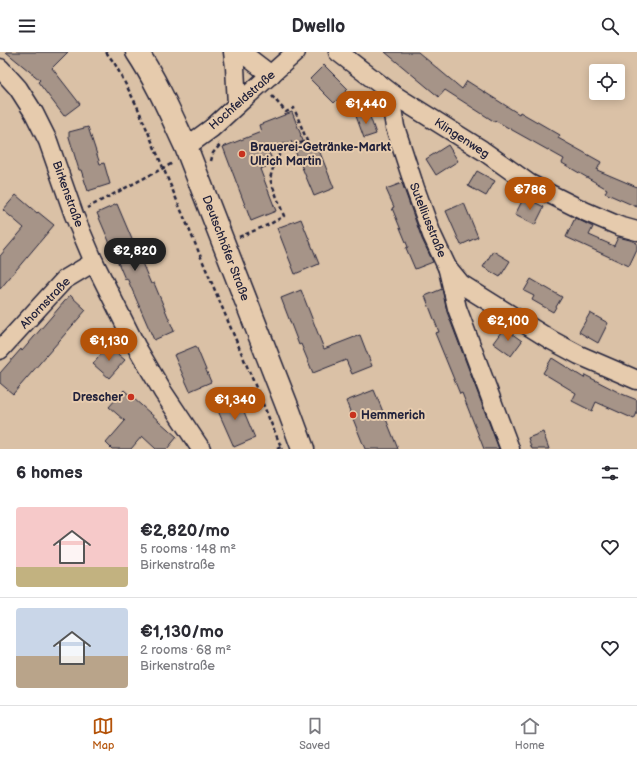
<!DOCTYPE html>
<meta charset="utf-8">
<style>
:root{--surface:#fff;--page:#f7f7f7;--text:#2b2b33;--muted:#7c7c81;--line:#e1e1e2;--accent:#b45309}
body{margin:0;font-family:"Balsamiq Sans",sans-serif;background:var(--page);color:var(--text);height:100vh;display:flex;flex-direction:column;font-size:15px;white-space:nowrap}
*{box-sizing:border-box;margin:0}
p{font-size:13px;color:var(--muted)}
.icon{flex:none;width:22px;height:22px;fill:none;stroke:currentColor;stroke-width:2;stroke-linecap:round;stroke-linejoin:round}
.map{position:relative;height:397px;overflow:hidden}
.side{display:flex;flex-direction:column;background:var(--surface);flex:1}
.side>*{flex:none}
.tools{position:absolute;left:589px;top:12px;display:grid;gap:8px}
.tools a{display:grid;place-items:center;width:36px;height:36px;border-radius:4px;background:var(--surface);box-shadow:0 2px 10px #0003;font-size:20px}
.price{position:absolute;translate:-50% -34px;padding:0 9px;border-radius:14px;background:var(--accent);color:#fff;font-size:13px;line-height:26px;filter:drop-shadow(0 1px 2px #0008)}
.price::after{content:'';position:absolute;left:50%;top:24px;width:12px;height:9px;margin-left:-6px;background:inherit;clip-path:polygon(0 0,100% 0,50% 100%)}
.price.active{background:#222;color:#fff}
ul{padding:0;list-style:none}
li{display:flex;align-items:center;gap:12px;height:100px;padding:0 16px}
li+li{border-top:1px solid var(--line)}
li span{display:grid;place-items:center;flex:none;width:112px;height:80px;border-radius:4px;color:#555}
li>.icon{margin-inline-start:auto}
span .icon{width:48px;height:48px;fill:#fffc;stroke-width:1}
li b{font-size:17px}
h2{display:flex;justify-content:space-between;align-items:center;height:48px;padding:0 16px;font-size:17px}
header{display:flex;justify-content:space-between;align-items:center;height:52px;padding:0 16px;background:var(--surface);font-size:18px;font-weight:700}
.menu{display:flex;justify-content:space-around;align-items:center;height:56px;border-top:1px solid var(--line);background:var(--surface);font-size:11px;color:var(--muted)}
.menu a{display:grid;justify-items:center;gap:2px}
.menu .active{color:var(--accent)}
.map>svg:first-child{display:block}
.building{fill:#a69488;stroke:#22223b}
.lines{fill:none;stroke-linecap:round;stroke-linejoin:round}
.minor-casing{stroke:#22223b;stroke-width:21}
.major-casing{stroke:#22223b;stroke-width:25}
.path{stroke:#22223b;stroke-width:2.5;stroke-dasharray:4 3;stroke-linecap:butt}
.minor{stroke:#e6cbad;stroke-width:18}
.major{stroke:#e6cbad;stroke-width:22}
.poi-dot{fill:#c8321e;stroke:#e6cbad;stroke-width:1.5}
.labels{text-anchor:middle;stroke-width:4;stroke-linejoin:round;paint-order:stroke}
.street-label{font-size:12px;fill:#22223b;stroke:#e6cbad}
.poi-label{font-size:12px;font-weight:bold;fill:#22223b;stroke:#e6cbad;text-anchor:start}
</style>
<header><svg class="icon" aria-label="menu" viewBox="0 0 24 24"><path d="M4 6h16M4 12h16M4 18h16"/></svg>Dwello<svg class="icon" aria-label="search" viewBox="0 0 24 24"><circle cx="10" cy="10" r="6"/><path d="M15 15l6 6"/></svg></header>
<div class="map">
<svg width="637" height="397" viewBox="0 0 637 397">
<rect width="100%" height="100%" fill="#dac1a6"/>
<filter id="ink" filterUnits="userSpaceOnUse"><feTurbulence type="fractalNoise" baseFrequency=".025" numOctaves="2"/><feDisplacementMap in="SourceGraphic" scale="8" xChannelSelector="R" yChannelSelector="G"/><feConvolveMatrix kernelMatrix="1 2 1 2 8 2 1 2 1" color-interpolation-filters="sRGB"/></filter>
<g filter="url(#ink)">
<!-- building -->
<g class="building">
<path d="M6,0H68L52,16L80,52L64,64L38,30L40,28Z"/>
<path d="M385,0H418L462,37L467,29L519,62L520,60L560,83L558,86L601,110L597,118L637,135V155L605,141L607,137L562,111L564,107L496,69L495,70L445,38L439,45Z"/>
<path d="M324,13L348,37L334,51L310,27Z"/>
<path d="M368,59L376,82L364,86L356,64Z"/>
<path d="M292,60L301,83L300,84H301L307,98L317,93L334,136L314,144L291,89L268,98L274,112L260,117L276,159L251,169L223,95L261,80L259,73Z"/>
<path d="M88,75L100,112L104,111L110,132L88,139L81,118H79L69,85V80Z"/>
<path d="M448,93L458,109L436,123L426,107Z"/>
<path d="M477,119L495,129L486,144L468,134Z"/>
<path d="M402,131L422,187L433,210L415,217L406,196L408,195L392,156L394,155L386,137Z"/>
<path d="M16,143L37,161L38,160L54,173L0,237V204L24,176L3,158Z"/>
<path d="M524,145L544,155L535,173L515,163Z"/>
<path d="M464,151L478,185L461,193L446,159Z"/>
<path d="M117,152L151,232L154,231L174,279L154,288L127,226L125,227L97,161Z"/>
<path d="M575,166L593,175L589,183L614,194L618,185L630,188L637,191V197L629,214L566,185Z"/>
<path d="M301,167L319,212L295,222L277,176Z"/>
<path d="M493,199L510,209L500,225L483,215Z"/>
<path d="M531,227L562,245L553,260L532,248L534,244L524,239Z"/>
<path d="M442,237L447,260L499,397H484L462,341L460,342L435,281L439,280L425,244Z"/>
<path d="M301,238L324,297L360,283L372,314L352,322L346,308L313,321L301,292L299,293L281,246Z"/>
<path d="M70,243L86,258L13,342L0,331V321L21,297L22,299Z"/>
<path d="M590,261L608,271L598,291L579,280Z"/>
<path d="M504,276L522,289L511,304L493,291Z"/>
<path d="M108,294L125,308L109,326L93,312Z"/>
<path d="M196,294L211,330L190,339L174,303Z"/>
<path d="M552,306L584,326L585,323L622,342L637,348V361L634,367L596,350L592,359L572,349L576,341L543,321Z"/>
<path d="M124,338L177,385L167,397H156L142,384L131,397H112L106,391L125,369L109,355Z"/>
<path d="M374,338L386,367L398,397H365L357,377L346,349Z"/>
<path d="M237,343L255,386L234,395L215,352Z"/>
<path d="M543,380L549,397H532L528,386Z"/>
</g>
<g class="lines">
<defs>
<g id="minor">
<path d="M233,0L235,15L237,53"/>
<path d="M241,0L271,23"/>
<path d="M338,0L394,43L482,98L530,132L584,159L619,174L637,179"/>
<path d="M0,16L18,36L34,61L48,89L74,163L94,210L136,294L163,340L201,397"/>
<path d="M394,43L392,56L395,75L415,136L432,183L447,215L461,232L551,288L579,303L637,328"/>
<path d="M186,95L212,76L237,53L296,0"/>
<path d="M448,218L457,256L510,397"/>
<path d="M0,298L64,228L94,210"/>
</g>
<path id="major" d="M137,0C157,30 171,63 186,95L289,359L303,397"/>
</defs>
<!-- minor casing -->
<use href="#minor" class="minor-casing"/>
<!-- major casing -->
<use href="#major" class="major-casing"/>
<!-- path -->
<g class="path">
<path d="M106,0L115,12L137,54L282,397"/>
<path d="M211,109L213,101L220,93L219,91"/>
<path d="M87,156L173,111"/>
<path d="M239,185L270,172L284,164L270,127L272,119L277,106L284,96L307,89L294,56L286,60L272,44"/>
<path d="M277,397L281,395"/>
</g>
<!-- minor -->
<use href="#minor" class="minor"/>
<!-- major -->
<use href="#major" class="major"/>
</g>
</g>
<!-- markers -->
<g class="poi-dot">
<circle cx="242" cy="102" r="4"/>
<circle cx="131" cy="345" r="4"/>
<circle cx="353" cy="363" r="4"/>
</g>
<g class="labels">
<!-- street labels -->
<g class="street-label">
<text transform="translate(242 48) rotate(-41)" y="4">Hochfeldstraße</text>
<text transform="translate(462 86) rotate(33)" y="4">Klingenweg</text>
<text transform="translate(68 142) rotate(70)" y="4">Birkenstraße</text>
<text transform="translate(428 168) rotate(68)" y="4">Sutelliusstraße</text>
<text transform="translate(226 196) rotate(69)" y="4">Deutschhöfer Straße</text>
<text transform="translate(45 251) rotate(-46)" y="4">Ahornstraße</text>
</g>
<!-- poi labels -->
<g class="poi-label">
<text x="250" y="99">Brauerei-Getränke-Markt<tspan x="250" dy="14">Ulrich Martin</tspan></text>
<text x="123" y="349" text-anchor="end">Drescher</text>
<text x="361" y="367">Hemmerich</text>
</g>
</g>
</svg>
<div class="tools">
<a><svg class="icon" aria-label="locate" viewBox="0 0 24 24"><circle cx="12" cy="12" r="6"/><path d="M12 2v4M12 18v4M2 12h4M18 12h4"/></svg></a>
</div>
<b class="price" style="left:366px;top:73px">€1,440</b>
<b class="price" style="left:530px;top:159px">€786</b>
<b class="price active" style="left:135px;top:220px">€2,820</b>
<b class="price" style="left:508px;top:290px">€2,100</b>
<b class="price" style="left:109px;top:310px">€1,130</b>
<b class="price" style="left:235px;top:369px">€1,340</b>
</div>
<section class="side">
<h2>6 homes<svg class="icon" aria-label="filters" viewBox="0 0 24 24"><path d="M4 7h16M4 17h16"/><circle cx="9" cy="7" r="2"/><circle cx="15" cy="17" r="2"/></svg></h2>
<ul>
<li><span style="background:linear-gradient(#f6c9c9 75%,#c2b280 0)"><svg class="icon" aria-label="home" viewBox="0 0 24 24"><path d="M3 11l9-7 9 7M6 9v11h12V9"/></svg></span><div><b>€2,820/mo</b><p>5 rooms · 148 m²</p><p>Birkenstraße</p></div><svg class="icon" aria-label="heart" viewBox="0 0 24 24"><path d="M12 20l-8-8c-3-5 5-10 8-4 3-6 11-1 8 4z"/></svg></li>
<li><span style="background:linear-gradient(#c9d6e8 60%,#b9a48a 0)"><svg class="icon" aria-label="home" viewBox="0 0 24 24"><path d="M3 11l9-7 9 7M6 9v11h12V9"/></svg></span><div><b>€1,130/mo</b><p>2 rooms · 68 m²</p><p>Birkenstraße</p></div><svg class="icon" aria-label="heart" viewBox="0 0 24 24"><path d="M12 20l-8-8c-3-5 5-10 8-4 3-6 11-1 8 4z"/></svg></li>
</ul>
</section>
<nav class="menu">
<a class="active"><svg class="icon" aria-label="map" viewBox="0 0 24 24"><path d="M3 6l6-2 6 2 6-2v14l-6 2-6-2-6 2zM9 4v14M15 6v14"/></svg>Map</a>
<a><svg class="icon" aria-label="saved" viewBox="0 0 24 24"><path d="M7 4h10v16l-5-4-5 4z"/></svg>Saved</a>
<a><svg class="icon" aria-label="home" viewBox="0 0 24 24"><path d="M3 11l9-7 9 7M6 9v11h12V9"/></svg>Home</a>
</nav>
